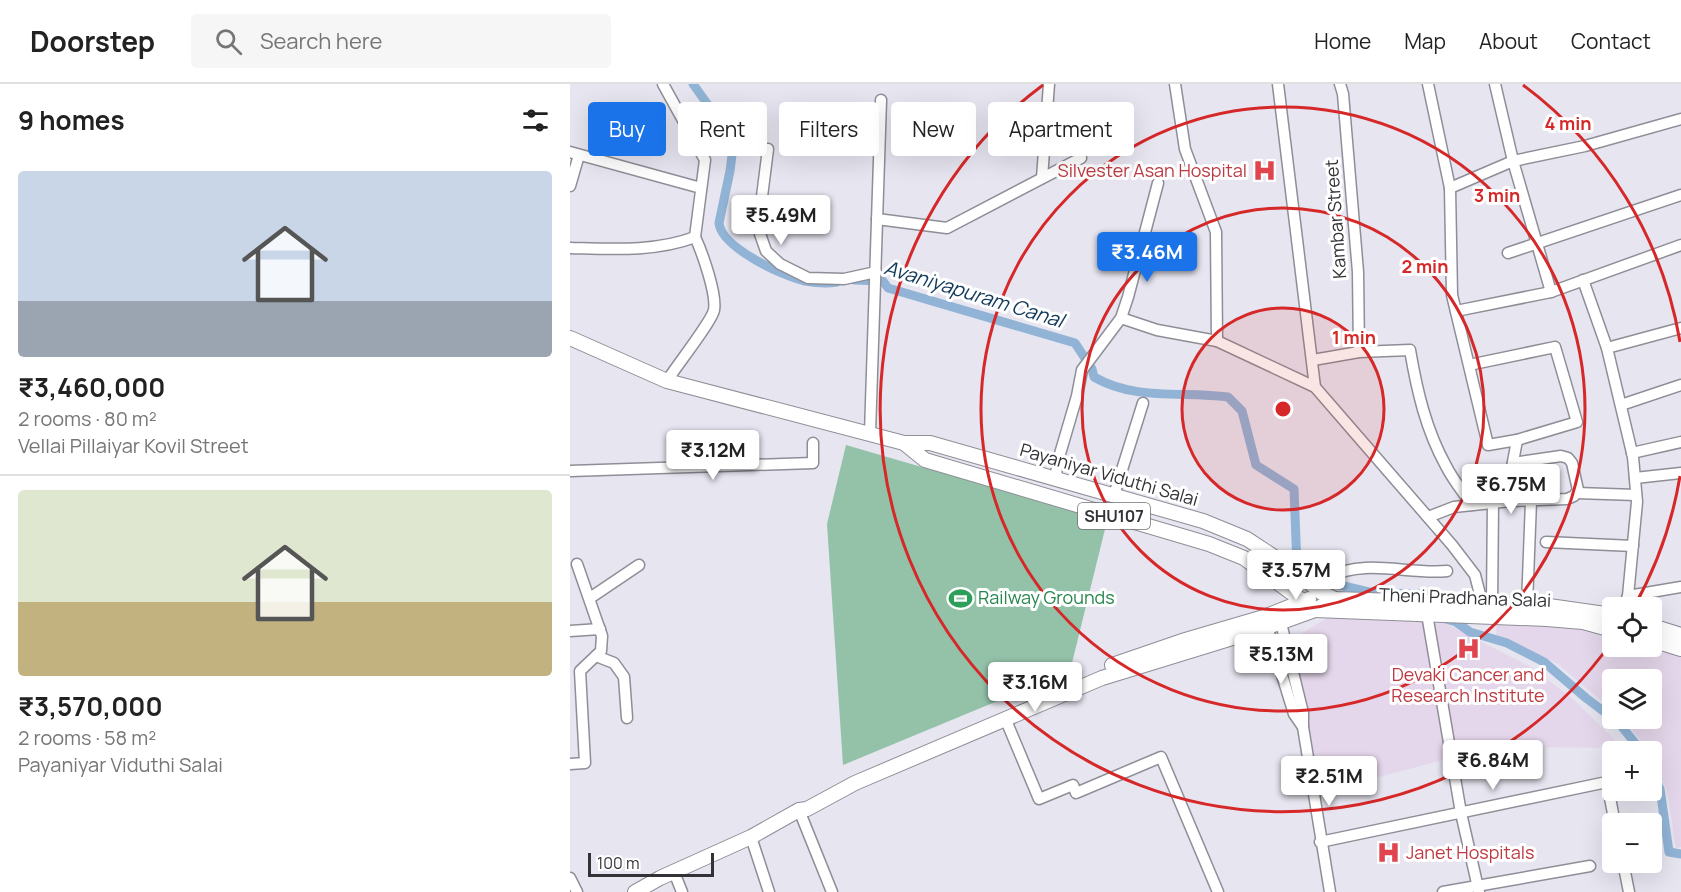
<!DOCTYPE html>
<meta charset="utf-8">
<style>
:root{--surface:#fff;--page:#f6f6f6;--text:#222;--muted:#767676;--line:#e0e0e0;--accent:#1a73e8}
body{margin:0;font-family:Manrope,sans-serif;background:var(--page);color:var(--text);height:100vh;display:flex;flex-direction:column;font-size:22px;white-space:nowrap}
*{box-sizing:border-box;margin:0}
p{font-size:20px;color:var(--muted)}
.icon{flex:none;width:33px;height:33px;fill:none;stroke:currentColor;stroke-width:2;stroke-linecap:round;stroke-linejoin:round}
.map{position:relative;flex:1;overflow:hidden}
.drawer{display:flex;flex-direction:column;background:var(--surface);width:570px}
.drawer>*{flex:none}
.hud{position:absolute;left:18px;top:18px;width:570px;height:54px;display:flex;gap:12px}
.buttons{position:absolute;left:1032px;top:513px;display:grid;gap:12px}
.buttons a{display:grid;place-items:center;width:60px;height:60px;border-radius:6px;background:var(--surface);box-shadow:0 6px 24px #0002;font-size:30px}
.scale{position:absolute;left:18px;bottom:15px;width:126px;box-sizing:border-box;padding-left:6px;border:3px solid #333337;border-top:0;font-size:16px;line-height:21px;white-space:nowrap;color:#333337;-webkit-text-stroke:4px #fff;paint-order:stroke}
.price{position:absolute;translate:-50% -51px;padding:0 14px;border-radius:6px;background:#fff;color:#222;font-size:20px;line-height:39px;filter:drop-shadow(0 2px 3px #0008)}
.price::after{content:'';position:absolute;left:50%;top:36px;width:18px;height:14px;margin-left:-9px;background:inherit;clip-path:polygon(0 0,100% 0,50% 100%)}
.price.current{background:var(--accent);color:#fff}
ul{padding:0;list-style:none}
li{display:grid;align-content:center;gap:12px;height:318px;padding:0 18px}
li+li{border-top:2px solid var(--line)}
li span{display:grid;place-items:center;height:186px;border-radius:6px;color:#555}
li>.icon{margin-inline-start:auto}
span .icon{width:108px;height:108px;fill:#fffc;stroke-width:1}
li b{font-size:26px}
h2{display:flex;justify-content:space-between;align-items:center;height:72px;padding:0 18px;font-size:26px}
.tag{padding:0 21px;border-radius:6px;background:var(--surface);box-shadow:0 6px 24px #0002;font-size:21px;line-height:54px}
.tag.current{background:var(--accent);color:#fff}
header{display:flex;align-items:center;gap:36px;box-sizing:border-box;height:84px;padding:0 30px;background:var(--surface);border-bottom:2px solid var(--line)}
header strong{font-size:28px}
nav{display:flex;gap:33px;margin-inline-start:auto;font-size:21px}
.search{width:420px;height:54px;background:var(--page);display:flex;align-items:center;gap:15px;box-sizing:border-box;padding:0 21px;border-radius:6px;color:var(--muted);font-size:22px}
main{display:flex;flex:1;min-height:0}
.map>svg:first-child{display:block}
.commercial{fill:#e5d7eb}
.green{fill:#93c2a9}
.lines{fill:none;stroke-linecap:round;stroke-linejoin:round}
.canal{stroke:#91b4d6;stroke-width:9}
.minor-casing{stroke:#8e8e97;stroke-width:13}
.major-casing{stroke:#8e8e97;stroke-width:16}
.minor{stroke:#fff;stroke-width:10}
.major{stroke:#fff;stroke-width:14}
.ring{fill:none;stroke:#d62828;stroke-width:3}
.labels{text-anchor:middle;stroke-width:6;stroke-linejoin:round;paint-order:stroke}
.shield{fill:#fff;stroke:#707073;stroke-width:1.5}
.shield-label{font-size:16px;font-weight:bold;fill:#333337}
.health-label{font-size:18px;fill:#be3a42;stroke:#fff;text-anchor:end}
.street-label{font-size:18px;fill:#333337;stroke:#fff}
.leisure-label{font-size:18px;fill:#27864d;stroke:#fff;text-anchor:start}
.water-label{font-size:20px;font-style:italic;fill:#10395a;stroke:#fff}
.centre{fill:#d62828;stroke:#fff;stroke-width:3}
.ring-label{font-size:18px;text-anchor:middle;font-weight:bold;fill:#d62828;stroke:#fff;stroke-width:6;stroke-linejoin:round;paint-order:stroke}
</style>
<header>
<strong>Doorstep</strong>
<div class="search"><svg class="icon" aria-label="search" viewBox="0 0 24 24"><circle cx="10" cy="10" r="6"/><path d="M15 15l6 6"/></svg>Search here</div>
<nav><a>Home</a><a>Map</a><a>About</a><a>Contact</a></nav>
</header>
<main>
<section class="drawer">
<h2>9 homes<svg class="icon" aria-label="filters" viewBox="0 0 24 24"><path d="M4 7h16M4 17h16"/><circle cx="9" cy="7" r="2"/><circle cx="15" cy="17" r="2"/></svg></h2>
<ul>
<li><span style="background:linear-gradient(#c9d6e8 70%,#9aa5b1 0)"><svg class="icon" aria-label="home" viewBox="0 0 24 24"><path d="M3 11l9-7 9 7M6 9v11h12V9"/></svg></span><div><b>₹3,460,000</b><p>2 rooms · 80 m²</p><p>Vellai Pillaiyar Kovil Street</p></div></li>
<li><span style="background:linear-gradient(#dfe7d0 60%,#c2b280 0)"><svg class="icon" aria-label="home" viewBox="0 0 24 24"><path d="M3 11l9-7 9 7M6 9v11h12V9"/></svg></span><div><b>₹3,570,000</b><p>2 rooms · 58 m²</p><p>Payaniyar Viduthi Salai</p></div></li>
</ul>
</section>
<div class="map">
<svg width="1111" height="808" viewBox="0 0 1111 808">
<rect width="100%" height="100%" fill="#e6e5f0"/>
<!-- commercial -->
<g class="commercial">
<path d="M762,531L867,535L963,584L1005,617L1053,664L931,663L873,676L752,708L721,556Z"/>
<path d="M927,535H944L1042,549V562H1082L1111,568V763L1106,764L1097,706L1082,673V668L1079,667L1053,635L1082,634V596H1042V626L988,580L926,551Z"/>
</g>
<!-- green -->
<path class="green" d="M276,361L537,437L500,587L273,681L257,440Z"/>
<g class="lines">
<!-- canal -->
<g class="canal">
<path d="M123,0L161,53L162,71L160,87L149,139C151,163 212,192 235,197C246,199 256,200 267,198"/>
<path d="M284,196L313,197L318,204L505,259L522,285L524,293C565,317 613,307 658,313L672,327L686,381L724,405L727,482L761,499L803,509L868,510L872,522"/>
<path d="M876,535L886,538L900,548L937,559L974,578L1016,614L1049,639L1072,668"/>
<path d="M1082,687L1090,705L1099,768L1111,770"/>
</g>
<defs>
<g id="minor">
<path d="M93,0L135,76L125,153"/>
<path d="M605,0L615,65L646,148L647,257"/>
<path d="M708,0L745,303"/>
<path d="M770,0L773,10L788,188L789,268"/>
<path d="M858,0L880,104L882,211L918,361L947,356L1007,338L985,263L899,281"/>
<path d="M925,0L943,77L981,208"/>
<path d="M198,65L188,144L196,167L210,180L238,194L274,195L306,188"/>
<path d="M0,68L131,104"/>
<path d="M472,94L479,0"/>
<path d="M0,102L9,71"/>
<path d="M880,104L943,77L1015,62L1111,35"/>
<path d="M307,135L377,144L511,74"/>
<path d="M0,164C41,165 86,168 125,153C132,168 147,210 144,226C142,237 105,284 97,297"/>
<path d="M938,169L1111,111"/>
<path d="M1013,196L1037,264"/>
<path d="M886,227L981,208L1111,161"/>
<path d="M551,234L587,246L647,257L745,303L882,461L905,491L912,518"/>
<path d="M1111,244L1037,264L1063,373L1067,418L1058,512L1111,503"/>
<path d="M743,276L789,268L840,266C847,307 856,346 876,382C883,396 893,408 902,421"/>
<path d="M1051,321L1111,301"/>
<path d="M300,349L311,16"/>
<path d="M1062,369L1111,358"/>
<path d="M0,387L243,379V359"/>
<path d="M1065,394L1111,389"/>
<path d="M486,395L487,380L507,312L512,286L551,234L558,213L588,99"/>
<path d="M1007,409L1066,411"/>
<path d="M544,411L573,319"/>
<path d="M941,417L997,415L1004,412L1008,406L1002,379L998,374L991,372L943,379"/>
<path d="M858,433L884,423L941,417V389L947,356"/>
<path d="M976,458L1063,462"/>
<path d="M752,509L760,493C795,474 839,491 877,487"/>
<path d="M20,514L69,481"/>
<path d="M922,519L923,419"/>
<path d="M957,521L961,417"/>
<path d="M1053,524L1058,512"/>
<path d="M857,530L891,729L909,808"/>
<path d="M709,531L733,629V643L760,808"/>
<path d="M695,536L724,630L733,643"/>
<path d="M0,547L30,545"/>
<path d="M666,554L696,560L705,566"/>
<path d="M26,572L44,579L54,593L57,634"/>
<path d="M435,634L469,715L503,701L506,709L591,673L648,808"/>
<path d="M0,680L15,679L10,587L31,567L32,552L7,480"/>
<path d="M229,726L262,808"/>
<path d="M181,753L199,808"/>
<path d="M750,758L1037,698L1045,740"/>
<path d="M1053,778L1059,808"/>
<path d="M104,788L112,808"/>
<path d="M0,794L7,808"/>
<path d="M873,808L1020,782"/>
</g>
<g id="major">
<path d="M0,254L97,297L334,359H360L633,437L677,455L724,486L752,509L765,515L979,522L1042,531"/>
<path d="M334,359L355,376L639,460L674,474L745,526L977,535L1013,538L1042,546"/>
<path d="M1082,542L1111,551"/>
<path d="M1082,556L1111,565"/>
<path d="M542,581L612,557L694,533L739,515"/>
<path d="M65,808L90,794L181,753L229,726L237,725L285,699L532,594L698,543L745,526L765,515"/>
</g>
</defs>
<!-- minor casing -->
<use href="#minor" class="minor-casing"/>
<!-- major casing -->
<use href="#major" class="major-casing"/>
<!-- minor -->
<use href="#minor" class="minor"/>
<!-- major -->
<use href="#major" class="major"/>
</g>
<!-- distance rings -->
<circle cx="713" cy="325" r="101" fill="#d62828" fill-opacity=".12"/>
<g class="ring">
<circle cx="713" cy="325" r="101"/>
<circle cx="713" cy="325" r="201"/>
<circle cx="713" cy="325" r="302"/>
<path d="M1110 392A403 403 0 0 1 1064 523M1041 559A403 403 0 1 1 473 1M953 1A403 403 0 0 1 1110 258"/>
</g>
<!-- icons -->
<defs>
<symbol id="hospital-bare" viewBox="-9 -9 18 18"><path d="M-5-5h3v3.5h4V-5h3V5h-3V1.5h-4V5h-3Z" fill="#e0444e" stroke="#fff" stroke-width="2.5" paint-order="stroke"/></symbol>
<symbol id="stadium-bare" viewBox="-9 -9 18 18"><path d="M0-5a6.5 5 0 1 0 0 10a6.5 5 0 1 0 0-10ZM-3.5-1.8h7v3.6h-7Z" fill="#2e9e5b" stroke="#fff" stroke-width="2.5" paint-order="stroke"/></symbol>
</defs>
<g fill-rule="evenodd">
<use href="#hospital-bare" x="678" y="70" width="33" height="33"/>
<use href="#stadium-bare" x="374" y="498" width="33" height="33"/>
<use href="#hospital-bare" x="882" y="548" width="33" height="33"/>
<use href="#hospital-bare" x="802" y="752" width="33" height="33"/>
</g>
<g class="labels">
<!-- shield labels -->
<rect class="shield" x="508" y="419" width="72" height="26" rx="4.5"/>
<g class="shield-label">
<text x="544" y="438">SHU107</text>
</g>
<!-- health labels -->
<g class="health-label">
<text x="677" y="93">Silvester Asan Hospital</text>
<text x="898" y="597" text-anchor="middle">Devaki Cancer and<tspan x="898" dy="21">Research Institute</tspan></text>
<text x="836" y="775" text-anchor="start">Janet Hospitals</text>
</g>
<!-- street labels -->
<g class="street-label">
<text transform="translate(766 135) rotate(-94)" y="6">Kambar Street</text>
<text transform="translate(539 391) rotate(16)" y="6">Payaniyar Viduthi Salai</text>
<text transform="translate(895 514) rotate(2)" y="6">Theni Pradhana Salai</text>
</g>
<!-- leisure labels -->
<g class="leisure-label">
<text x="408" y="520">Railway Grounds</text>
</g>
<!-- water labels -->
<g class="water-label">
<text transform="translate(404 210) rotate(17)" y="7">Avaniyapuram Canal</text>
</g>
</g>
<circle cx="713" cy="325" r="9" class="centre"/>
<g class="ring-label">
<text x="998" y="46">4 min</text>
<text x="927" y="118">3 min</text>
<text x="855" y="189">2 min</text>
<text x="784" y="260">1 min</text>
</g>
</svg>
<div class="buttons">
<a><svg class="icon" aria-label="locate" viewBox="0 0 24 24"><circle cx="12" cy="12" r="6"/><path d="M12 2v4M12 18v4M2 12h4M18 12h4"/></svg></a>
<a><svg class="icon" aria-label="layers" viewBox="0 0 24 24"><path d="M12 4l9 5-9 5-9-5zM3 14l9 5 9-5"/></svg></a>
<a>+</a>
<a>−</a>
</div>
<div class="scale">100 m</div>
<b class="price" style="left:211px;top:162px">₹5.49M</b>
<b class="price current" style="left:577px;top:199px">₹3.46M</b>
<b class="price" style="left:143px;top:397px">₹3.12M</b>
<b class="price" style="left:941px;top:431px">₹6.75M</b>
<b class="price" style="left:726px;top:517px">₹3.57M</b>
<b class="price" style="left:711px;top:601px">₹5.13M</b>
<b class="price" style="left:465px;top:629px">₹3.16M</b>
<b class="price" style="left:923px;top:707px">₹6.84M</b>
<b class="price" style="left:759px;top:723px">₹2.51M</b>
<div class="hud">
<a class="tag current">Buy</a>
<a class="tag">Rent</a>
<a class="tag">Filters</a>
<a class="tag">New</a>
<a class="tag">Apartment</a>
</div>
</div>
</main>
